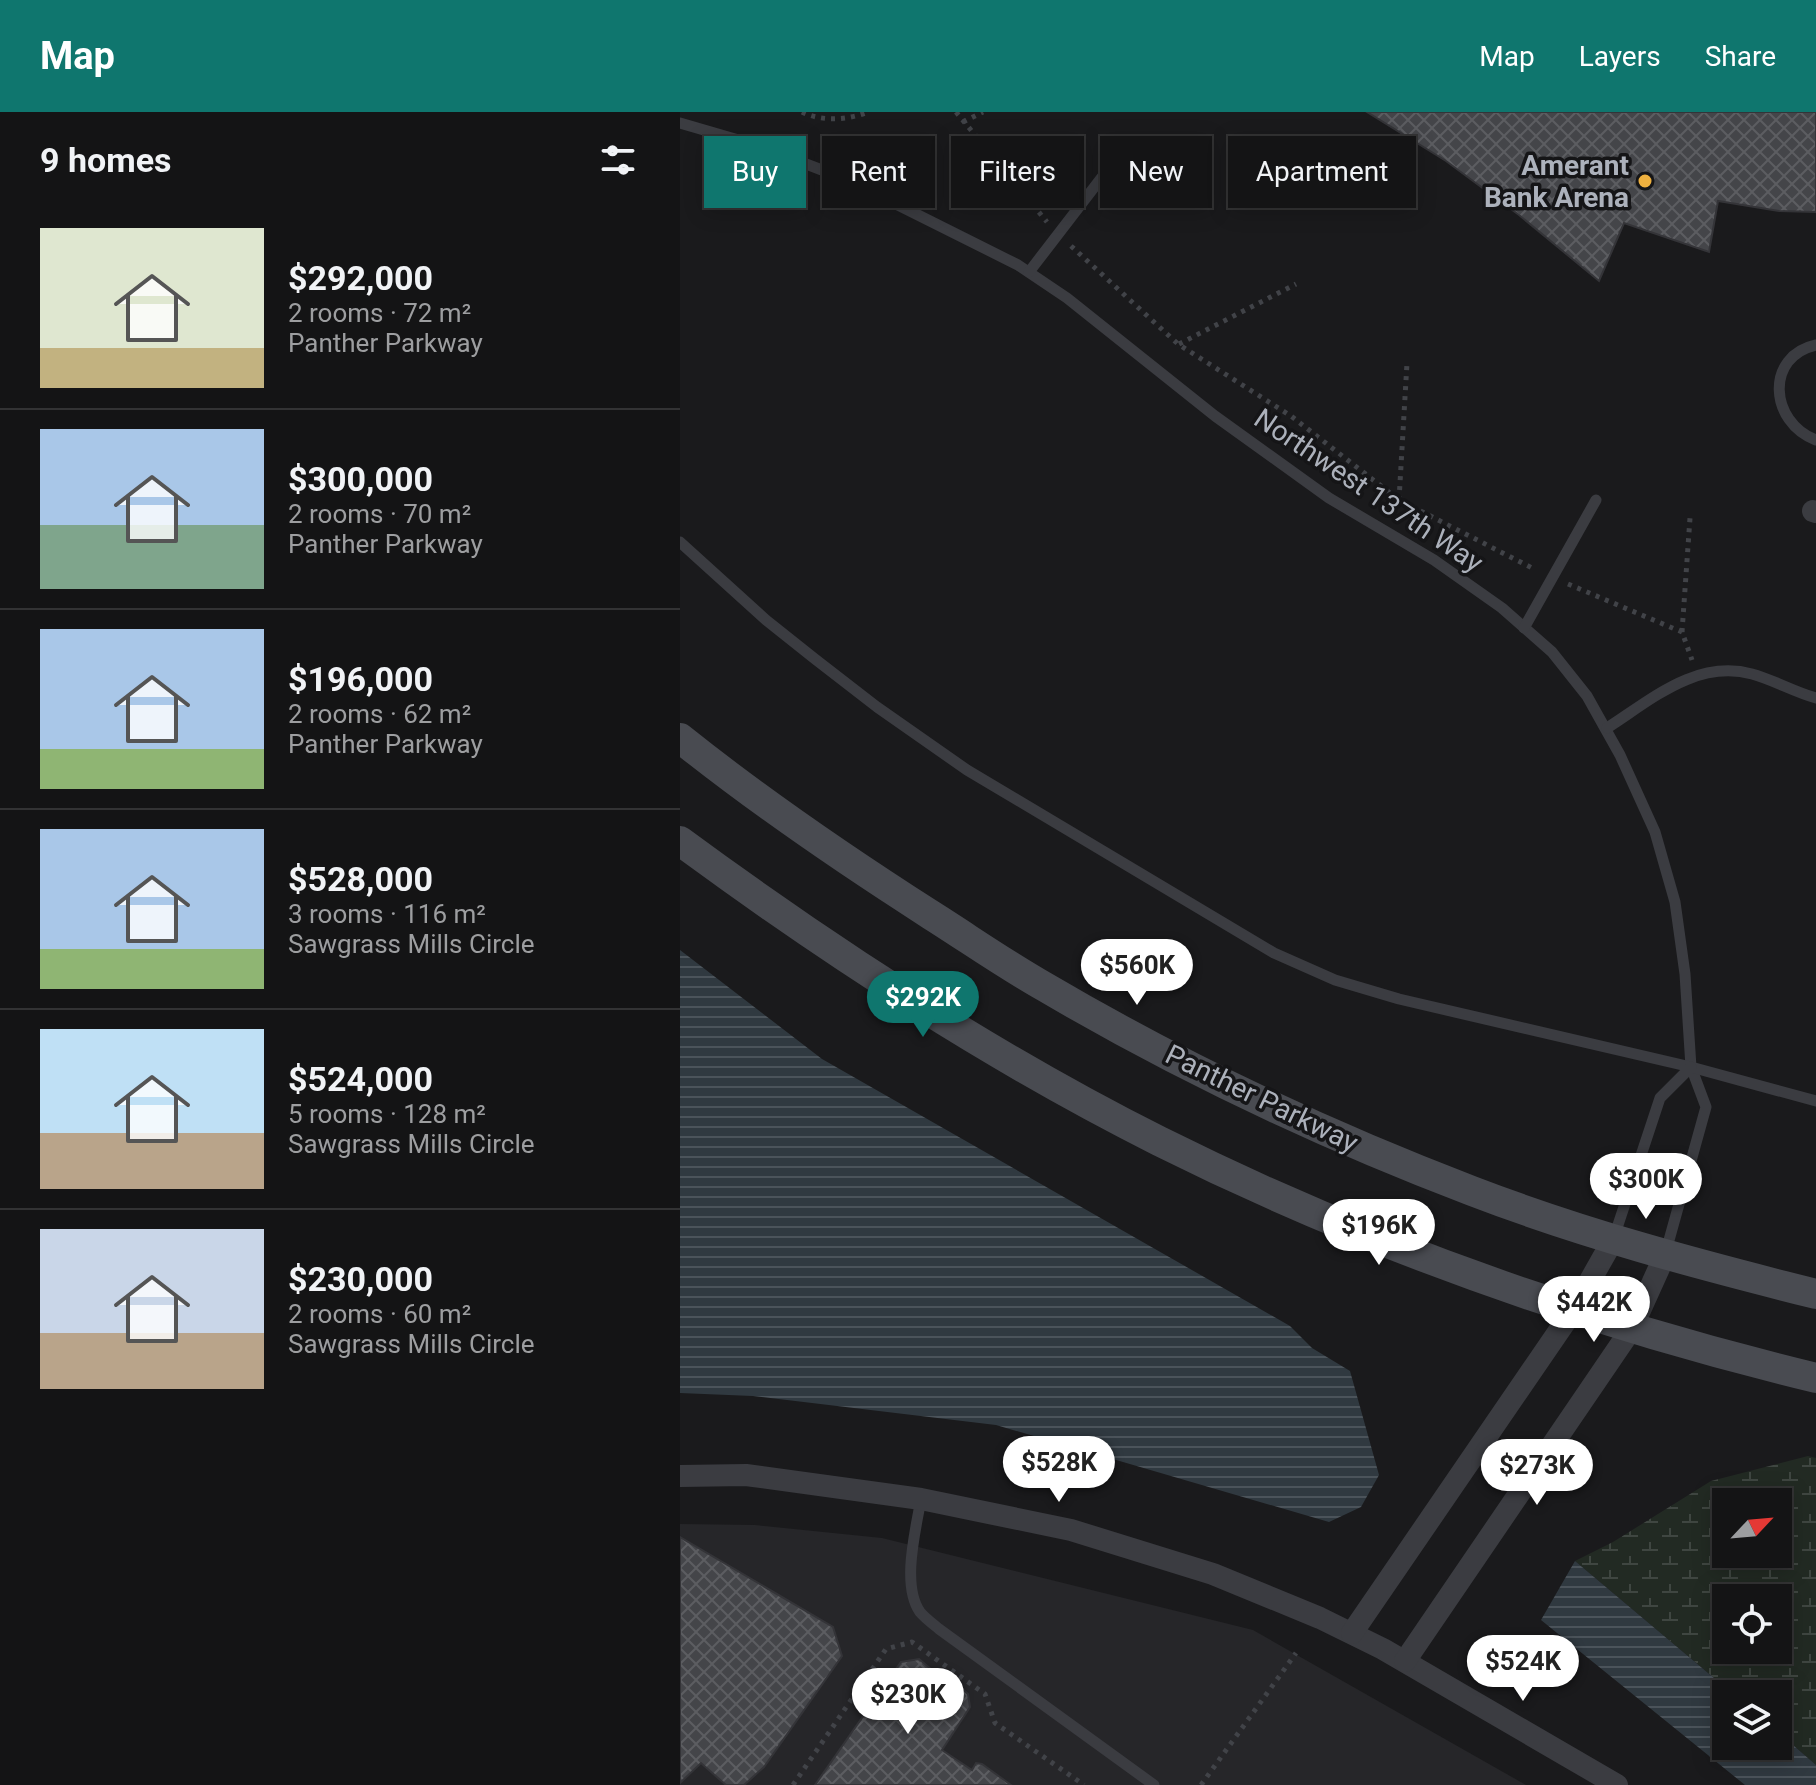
<!DOCTYPE html>
<meta charset="utf-8">
<style>
:root{--surface:#141415;--page:#1d1d1e;--text:#f1f3f6;--muted:#9d9ea0;--line:#333334;--accent:#0f766e}
body{margin:0;font-family:Roboto,sans-serif;background:var(--page);color:var(--text);height:100vh;display:flex;flex-direction:column;font-size:30px;white-space:nowrap}
*{box-sizing:border-box;margin:0}
p{font-size:26px;color:var(--muted)}
.icon{flex:none;width:44px;height:44px;fill:none;stroke:currentColor;stroke-width:2;stroke-linecap:round;stroke-linejoin:round}
.map{position:relative;flex:1;overflow:hidden}
.side{display:flex;flex-direction:column;background:var(--surface);width:680px}
.side>*{flex:none}
.banner{position:absolute;left:24px;top:24px;width:760px;height:72px;display:flex;gap:16px}
.needle{width:52px;rotate:64deg}
.buttons{position:absolute;left:1032px;top:1376px;display:grid;gap:16px}
.buttons a{display:grid;place-items:center;width:80px;height:80px;border-radius:0px;background:var(--surface);box-shadow:0 4px 20px #0003,0 0 0 2px var(--line);font-size:40px}
.price{position:absolute;translate:-50% -68px;padding:0 18px;border-radius:28px;background:#fff;color:#222;font-size:26px;line-height:52px;filter:drop-shadow(0 2px 4px #0008)}
.price::after{content:'';position:absolute;left:50%;top:48px;width:24px;height:18px;margin-left:-12px;background:inherit;clip-path:polygon(0 0,100% 0,50% 100%)}
.price.selected{background:var(--accent);color:#fff}
ul{padding:0;list-style:none}
li{display:flex;align-items:center;gap:24px;height:200px;padding:0 40px}
li+li{border-top:2px solid var(--line)}
li span{display:grid;place-items:center;flex:none;width:224px;height:160px;border-radius:0px;color:#555}
li>.icon{margin-inline-start:auto}
span .icon{width:96px;height:96px;fill:#fffc;stroke-width:1}
li b{font-size:34px}
h2{display:flex;justify-content:space-between;align-items:center;height:96px;padding:0 40px;font-size:34px}
.chip{padding:0 28px;border-radius:0px;background:var(--surface);box-shadow:0 4px 20px #0003,0 0 0 2px var(--line);font-size:28px;line-height:72px}
.chip.selected{background:var(--accent);color:#fff}
header{display:flex;align-items:center;gap:48px;box-sizing:border-box;height:112px;padding:0 40px;background:var(--accent);color:#fff}
header strong{font-size:38px}
nav{display:flex;gap:44px;margin-inline-start:auto;font-size:28px}
main{display:flex;flex:1;min-height:0}
.map>svg:first-child{display:block}
.built{fill:#262629}
.wetland{fill:url(#wetland-marsh);fill-rule:evenodd}
.water{fill:url(#water-rules)}
.building{fill:url(#building-cross-hatch);stroke:#343438;stroke-width:2}
.lines{fill:none;stroke-linecap:round;stroke-linejoin:round}
.path{stroke:#414348;stroke-width:5;stroke-dasharray:4 6;stroke-linecap:butt}
.lane{stroke:#3b3c41;stroke-width:11}
.street{stroke:#3b3c41;stroke-width:22}
.secondary{stroke:#494b51;stroke-width:30}
.poi-dot{fill:#efb13f;stroke:#151517;stroke-width:3}
.labels{text-anchor:middle;stroke-width:7;stroke-linejoin:round;paint-order:stroke}
.poi-label{font-size:28px;font-weight:bold;fill:#acb1bb;stroke:#151517;text-anchor:end}
.street-label{font-size:28px;fill:#acb1bb;stroke:#151517}
</style>
<header>
<strong>Map</strong>
<nav><a>Map</a><a>Layers</a><a>Share</a></nav>
</header>
<main>
<section class="side">
<h2>9 homes<svg class="icon" aria-label="filters" viewBox="0 0 24 24"><path d="M4 7h16M4 17h16"/><circle cx="9" cy="7" r="2"/><circle cx="15" cy="17" r="2"/></svg></h2>
<ul>
<li><span style="background:linear-gradient(#dfe7d0 75%,#c2b280 0)"><svg class="icon" aria-label="home" viewBox="0 0 24 24"><path d="M3 11l9-7 9 7M6 9v11h12V9"/></svg></span><div><b>$292,000</b><p>2 rooms · 72 m²</p><p>Panther Parkway</p></div></li>
<li><span style="background:linear-gradient(#a9c7e8 60%,#7fa58c 0)"><svg class="icon" aria-label="home" viewBox="0 0 24 24"><path d="M3 11l9-7 9 7M6 9v11h12V9"/></svg></span><div><b>$300,000</b><p>2 rooms · 70 m²</p><p>Panther Parkway</p></div></li>
<li><span style="background:linear-gradient(#a9c7e8 75%,#8fb573 0)"><svg class="icon" aria-label="home" viewBox="0 0 24 24"><path d="M3 11l9-7 9 7M6 9v11h12V9"/></svg></span><div><b>$196,000</b><p>2 rooms · 62 m²</p><p>Panther Parkway</p></div></li>
<li><span style="background:linear-gradient(#a9c7e8 75%,#8fb573 0)"><svg class="icon" aria-label="home" viewBox="0 0 24 24"><path d="M3 11l9-7 9 7M6 9v11h12V9"/></svg></span><div><b>$528,000</b><p>3 rooms · 116 m²</p><p>Sawgrass Mills Circle</p></div></li>
<li><span style="background:linear-gradient(#bfe0f5 65%,#b9a48a 0)"><svg class="icon" aria-label="home" viewBox="0 0 24 24"><path d="M3 11l9-7 9 7M6 9v11h12V9"/></svg></span><div><b>$524,000</b><p>5 rooms · 128 m²</p><p>Sawgrass Mills Circle</p></div></li>
<li><span style="background:linear-gradient(#c9d6e8 65%,#b9a48a 0)"><svg class="icon" aria-label="home" viewBox="0 0 24 24"><path d="M3 11l9-7 9 7M6 9v11h12V9"/></svg></span><div><b>$230,000</b><p>2 rooms · 60 m²</p><p>Sawgrass Mills Circle</p></div></li>
</ul>
</section>
<div class="map">
<svg width="1136" height="1673" viewBox="0 0 1136 1673">
<defs>
<pattern id="wetland-marsh" width="20" height="14" patternUnits="userSpaceOnUse" patternTransform="scale(2)"><rect width="20" height="14" fill="#222a23"/><path d="M1 5h8M5 5V1M11 12h8M15 12V8" fill="none" stroke="#3f4641"/></pattern>
<pattern id="water-rules" width="6" height="5" patternUnits="userSpaceOnUse" patternTransform="scale(2)"><rect width="6" height="5" fill="#303940"/><path d="M0 2.5h6" fill="none" stroke="#4b535a"/></pattern>
<pattern id="building-cross-hatch" width="8" height="8" patternUnits="userSpaceOnUse" patternTransform="scale(2)"><rect width="8" height="8" fill="#444549"/><path d="M0 0l8 8M0 8l8-8" fill="none" stroke="#5c5d61"/></pattern>
</defs>
<rect width="100%" height="100%" fill="#1a1a1c"/>
<!-- built -->
<path class="built" d="M0,1412L75,1413L202,1426L573,1518L846,1673H0Z"/>
<!-- wetland -->
<path class="wetland" d="M1128,1344L1136,1346V1653L1098,1620V1582H1053L895,1449L933,1430L1031,1369ZM1046,1390H1098V1442H1046ZM1046,1486H1098V1538H1046Z"/>
<!-- water -->
<g class="water">
<path d="M0,838L142,947L610,1214L632,1236L670,1259L699,1363L681,1395L649,1410L316,1313L73,1284L0,1281Z"/>
<path d="M895,1449L1053,1582H1046V1634H1098V1620L1136,1653V1673H1065L861,1508Z"/>
</g>
<!-- building -->
<g class="building">
<path d="M687,0H1136V100L1099,99L1038,89L1029,140L944,111L919,169L839,103L766,49Z"/>
<path d="M0,1425L153,1515L162,1544L84,1655L64,1673H46L21,1651L0,1671Z"/>
<path d="M239,1547L269,1572H277L288,1582L290,1595L262,1638L292,1658L296,1651L302,1652L331,1673H135L221,1550Z"/>
</g>
<g class="lines">
<!-- path -->
<g class="path">
<path d="M122,0C142,10 168,8 188,0"/>
<path d="M276,0L367,110"/>
<path d="M283,10L303,0"/>
<path d="M391,134L498,232L611,304L719,388L856,458"/>
<path d="M499,232L616,172"/>
<path d="M719,388L727,251"/>
<path d="M888,472L1002,520L1012,548"/>
<path d="M1002,520L1010,406"/>
<path d="M113,1673L206,1537L232,1530L305,1582L315,1611L404,1673"/>
<path d="M521,1673L616,1541"/>
</g>
<!-- lane -->
<g class="lane">
<path d="M0,11L79,34L168,68L338,153L387,186L535,304L649,386L754,448L822,496L872,540L907,584L940,643L975,720L995,790L1005,862L1011,955L1026,995L986,1139"/>
<path d="M349,160L439,43"/>
<path d="M1136,233C1085,244 1089,310 1136,328"/>
<path d="M0,430L86,508L135,547L197,595L287,658L594,841L655,868L719,887L1011,955L1136,989"/>
<path d="M844,516L916,388"/>
<path d="M927,616C971,588 1016,547 1072,562C1094,568 1114,580 1136,586"/>
<path d="M934,1125L980,986L1011,955"/>
<path d="M241,1387C236,1417 221,1473 240,1500C245,1506 253,1512 259,1517L474,1673"/>
</g>
<!-- street -->
<g class="street">
<path d="M1133,399L1136,400"/>
<path d="M0,1364L66,1363L241,1387L391,1418L533,1462L640,1506L703,1537L937,1673"/>
<path d="M672,1521L894,1197L933,1128"/>
<path d="M725,1549L952,1216L985,1143"/>
</g>
<!-- secondary -->
<g class="secondary">
<path d="M0,626C80,690 165,748 251,803C289,827 326,853 365,875C501,955 645,1023 792,1079C904,1122 1020,1153 1136,1182"/>
<path d="M0,729C152,841 310,944 479,1029C687,1133 910,1211 1136,1266"/>
</g>
</g>
<!-- markers -->
<circle class="poi-dot" cx="965" cy="69" r="8"/>
<g class="labels">
<!-- poi labels -->
<g class="poi-label">
<text x="949" y="63">Amerant<tspan x="949" dy="32">Bank Arena</tspan></text>
</g>
<!-- street labels -->
<g class="street-label">
<text transform="translate(689 378) rotate(34)" y="10">Northwest 137th Way</text>
<text transform="translate(582 986) rotate(26)" y="10">Panther Parkway</text>
</g>
</g>
</svg>
<div class="buttons">
<a><svg class="needle" viewBox="-14 -14 28 28"><path d="M0-13l5 13h-10z" fill="#e53935"/><path d="M0 13l5-13h-10z" fill="#9d9ea0"/></svg></a>
<a><svg class="icon" aria-label="locate" viewBox="0 0 24 24"><circle cx="12" cy="12" r="6"/><path d="M12 2v4M12 18v4M2 12h4M18 12h4"/></svg></a>
<a><svg class="icon" aria-label="layers" viewBox="0 0 24 24"><path d="M12 4l9 5-9 5-9-5zM3 14l9 5 9-5"/></svg></a>
</div>
<b class="price" style="left:457px;top:895px">$560K</b>
<b class="price selected" style="left:243px;top:927px">$292K</b>
<b class="price" style="left:966px;top:1109px">$300K</b>
<b class="price" style="left:699px;top:1155px">$196K</b>
<b class="price" style="left:914px;top:1232px">$442K</b>
<b class="price" style="left:379px;top:1392px">$528K</b>
<b class="price" style="left:857px;top:1395px">$273K</b>
<b class="price" style="left:843px;top:1591px">$524K</b>
<b class="price" style="left:228px;top:1624px">$230K</b>
<div class="banner">
<a class="chip selected">Buy</a>
<a class="chip">Rent</a>
<a class="chip">Filters</a>
<a class="chip">New</a>
<a class="chip">Apartment</a>
</div>
</div>
</main>
